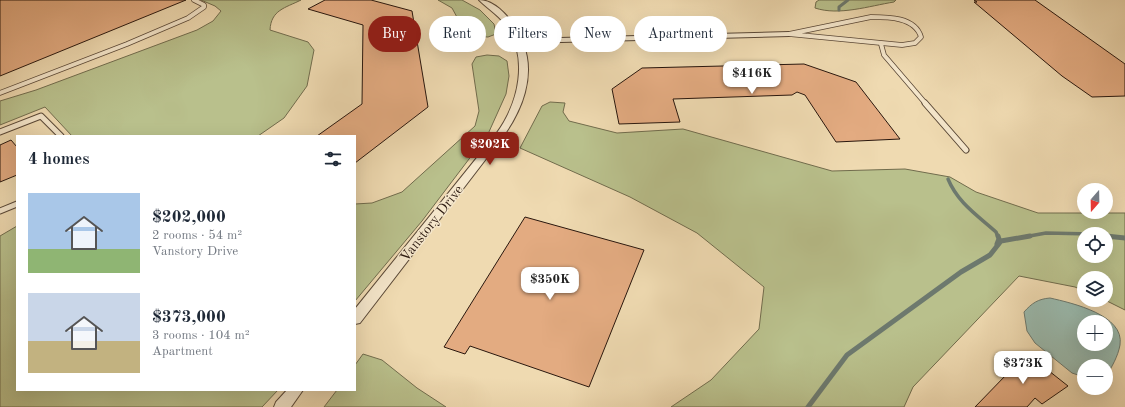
<!DOCTYPE html>
<meta charset="utf-8">
<style>
:root{--surface:#fff;--page:#f6f6f7;--text:#1f2937;--muted:#747a83;--accent:#8f2418}
body{margin:0;font-family:"Old Standard TT",serif;background:var(--page);color:var(--text);height:100vh;display:flex;flex-direction:column;font-size:15px;white-space:nowrap}
*{box-sizing:border-box;margin:0}
p{font-size:13px;color:var(--muted)}
.icon{flex:none;width:22px;height:22px;fill:none;stroke:currentColor;stroke-width:2;stroke-linecap:round;stroke-linejoin:round}
.map{position:relative;flex:1;overflow:hidden}
.panel{position:absolute;left:16px;top:135px;width:340px;height:256px;display:flex;flex-direction:column;background:var(--surface);border-radius:0px;box-shadow:0 4px 16px #0002}
.panel>*{flex:none}
.banner{position:absolute;left:368px;top:16px;width:380px;height:36px;display:flex;gap:8px}
.needle{width:26px;rotate:200deg}
.controls{position:absolute;left:1077px;top:183px;display:grid;gap:8px}
.controls a{display:grid;place-items:center;width:36px;height:36px;border-radius:50%;background:var(--surface);box-shadow:0 4px 16px #0002;font-size:20px}
.price{position:absolute;translate:-50% -34px;padding:0 9px;border-radius:8px;background:#fff;color:#222;font-size:13px;line-height:26px;filter:drop-shadow(0 1px 2px #0008)}
.price::after{content:'';position:absolute;left:50%;top:24px;width:12px;height:9px;margin-left:-6px;background:inherit;clip-path:polygon(0 0,100% 0,50% 100%)}
.price.on{background:var(--accent);color:#fff}
ul{padding:0;list-style:none}
li{display:flex;align-items:center;gap:12px;height:100px;padding:0 12px}
li span{display:grid;place-items:center;flex:none;width:112px;height:80px;border-radius:0px;color:#555}
li>.icon{margin-inline-start:auto}
span .icon{width:48px;height:48px;fill:#fffc;stroke-width:1}
li b{font-size:17px}
h2{display:flex;justify-content:space-between;align-items:center;height:48px;padding:0 12px;font-size:17px}
.chip{padding:0 14px;border-radius:18px;background:var(--surface);box-shadow:0 4px 16px #0002;font-size:14px;line-height:36px}
.chip.on{background:var(--accent);color:#fff}
.map>svg:first-child{display:block}
.green{fill:#b9c08c;stroke:#716c4d;fill-rule:evenodd}
.water{fill:#9abaae;stroke:#6d796e;fill-rule:evenodd}
.lines{fill:none;stroke-linecap:round;stroke-linejoin:round}
.stream-far2{stroke:#6d796e;stroke-width:3}
.stream-far1{stroke:#6d796e;stroke-width:3.5}
.stream{stroke:#6d796e;stroke-width:5}
.building{fill:#e3ab81;stroke:#29170e}
.lane-far1-casing{stroke:#5a4837;stroke-width:5.5}
.lane-casing{stroke:#5a4837;stroke-width:7}
.street-casing{stroke:#5a4837;stroke-width:2}
.lane-far1{stroke:#f5e7cc;stroke-width:4}
.lane{stroke:#f5e7cc;stroke-width:5}
.street{fill:#f5e7cc;fill-rule:evenodd}
.labels{text-anchor:middle;stroke-width:3;stroke-linejoin:round;paint-order:stroke}
.street-label{font-size:14px;fill:#29170e;stroke:#f5e7cc}
</style>
<div class="map">
<svg width="1125" height="407" viewBox="0 0 1125 407">
<rect width="100%" height="100%" fill="#efdab1"/>
<filter id="stains"><feTurbulence type="fractalNoise" baseFrequency=".005" numOctaves="4"/><feColorMatrix values="0 0 0 0 .2 0 0 0 0 .09 0 0 0 0 .02 0 0 0 .5 -.17"/></filter>
<radialGradient id="worn" r=".72"><stop offset=".6" stop-color="#630" stop-opacity="0"/><stop offset="1" stop-color="#630" stop-opacity=".3"/></radialGradient>
<!-- green -->
<g class="green">
<path d="M201,0H301C285,8 271,10 270,30L308,42L314,50L307,86L284,118L258,136H72L45,107L0,125V101L36,90L197,30L213,21L221,11L215,6Z"/>
<path d="M438,0H462L480,10L494,24L496,34L488,37L469,36L465,32L452,8Z"/>
<path d="M819,0H896L894,2C869,6 839,16 815,8L816,2Z"/>
<path d="M487,55L499,56L507,61L509,76L506,94L488,134L422,221L355,301V204L372,203L402,192L475,126L479,111L472,64L476,57Z"/>
<path d="M550,102L565,103L563,112L569,121L617,133L683,129L832,171L905,169L950,177L976,192L1038,213H1125V310L1105,300H1106V278H1084V291L1075,287L1019,276L913,387L904,407H671L711,380L759,329L764,287L697,233L630,197L520,148L542,106ZM1084,234H1106V256H1084Z"/>
<path d="M17,226V390H278L262,407H0V236Z"/>
<path d="M363,354L382,360L417,388L446,407H324L337,390H355V365Z"/>
</g>
<!-- water -->
<path class="water" d="M1050,298C1072,303 1125,315 1120,345C1118,356 1112,367 1106,376V366H1084V377L1072,373L1035,343L1027,331L1024,312C1032,303 1038,299 1050,298ZM1084,322H1106V344H1084Z"/>
<g class="lines">
<!-- stream-far2 -->
<path class="stream-far2" d="M839,10V7L848,0"/>
<!-- stream-far1 -->
<g class="stream-far1">
<path d="M948,179C958,203 977,215 996,232L998,237"/>
<path d="M1106,236L1114,237"/>
<path d="M1024,237L1046,233L1092,234"/>
</g>
<!-- stream -->
<g class="stream">
<path d="M1106,236L1125,238"/>
<path d="M997,244L999,239L998,236"/>
<path d="M808,407L847,355L961,272L990,255L1001,241L1030,236"/>
</g>
</g>
<!-- building -->
<g class="building">
<path d="M0,0H186L0,76Z"/>
<path d="M325,0H371L412,11L428,107L355,163V136H317L362,104L363,25L308,9Z"/>
<path d="M974,0H1035L1125,64V96L1092,97L1062,76L974,2H977Z"/>
<path d="M804,64L856,82L900,139L836,142L805,95L797,92L792,95L673,99L680,122L619,124L612,89L642,68Z"/>
<path d="M11,140L17,147V175L0,182V145Z"/>
<path d="M525,217L644,250L589,387L470,346L465,354L444,347Z"/>
<path d="M1025,352L1068,386L1042,404L1035,398L1027,407H975L1007,374L999,368Z"/>
</g>
<g class="lines">
<defs>
<g id="lane-far1">
<path d="M871,17C888,17 915,17 921,37L915,43L902,45L789,34Z"/>
<path d="M881,44L884,55L926,104"/>
<path d="M0,93L127,44L188,18L204,7V5L194,0"/>
</g>
<g id="lane">
<path d="M925,103L966,150"/>
<path d="M0,132L41,116L61,136"/>
<path d="M0,211L17,204"/>
</g>
<g id="street">
<path d="M479,0C497,0 515,23 521,39L789,32L793,34L789,36L523,43C536,76 522,111 502,138L360,323L355,324V309L496,134C519,103 530,56 504,23C497,14 487,8 479,0Z"/>
<path d="M287,390H303L291,407H274L276,402Z"/>
</g>
</defs>
<!-- lane-far1 casing -->
<use href="#lane-far1" class="lane-far1-casing"/>
<!-- lane casing -->
<use href="#lane" class="lane-casing"/>
<!-- street casing -->
<use href="#street" class="street-casing"/>
<!-- lane-far1 -->
<use href="#lane-far1" class="lane-far1"/>
<!-- lane -->
<use href="#lane" class="lane"/>
<!-- street -->
<use href="#street" class="street"/>
</g>
<g class="labels">
<!-- street labels -->
<g class="street-label">
<text transform="translate(431 223) rotate(-52)" y="5">Vanstory Drive</text>
</g>
</g>
<rect width="100%" height="100%" filter="url(#stains)"/>
<rect width="100%" height="100%" fill="url(#worn)"/>
</svg>
<div class="controls">
<a><svg class="needle" viewBox="-14 -14 28 28"><path d="M0-13l5 13h-10z" fill="#e53935"/><path d="M0 13l5-13h-10z" fill="#747a83"/></svg></a>
<a><svg class="icon" aria-label="locate" viewBox="0 0 24 24"><circle cx="12" cy="12" r="6"/><path d="M12 2v4M12 18v4M2 12h4M18 12h4"/></svg></a>
<a><svg class="icon" aria-label="layers" viewBox="0 0 24 24"><path d="M12 4l9 5-9 5-9-5zM3 14l9 5 9-5"/></svg></a>
<a>+</a>
<a>−</a>
</div>
<b class="price" style="left:752px;top:95px">$416K</b>
<b class="price on" style="left:490px;top:166px">$202K</b>
<b class="price" style="left:550px;top:301px">$350K</b>
<b class="price" style="left:1023px;top:385px">$373K</b>
<div class="banner">
<a class="chip on">Buy</a>
<a class="chip">Rent</a>
<a class="chip">Filters</a>
<a class="chip">New</a>
<a class="chip">Apartment</a>
</div>
<section class="panel">
<h2>4 homes<svg class="icon" aria-label="filters" viewBox="0 0 24 24"><path d="M4 7h16M4 17h16"/><circle cx="9" cy="7" r="2"/><circle cx="15" cy="17" r="2"/></svg></h2>
<ul>
<li><span style="background:linear-gradient(#a9c7e8 70%,#8fb573 0)"><svg class="icon" aria-label="home" viewBox="0 0 24 24"><path d="M3 11l9-7 9 7M6 9v11h12V9"/></svg></span><div><b>$202,000</b><p>2 rooms · 54 m²</p><p>Vanstory Drive</p></div></li>
<li><span style="background:linear-gradient(#c9d6e8 60%,#c2b280 0)"><svg class="icon" aria-label="home" viewBox="0 0 24 24"><path d="M3 11l9-7 9 7M6 9v11h12V9"/></svg></span><div><b>$373,000</b><p>3 rooms · 104 m²</p><p>Apartment</p></div></li>
</ul>
</section>
</div>
